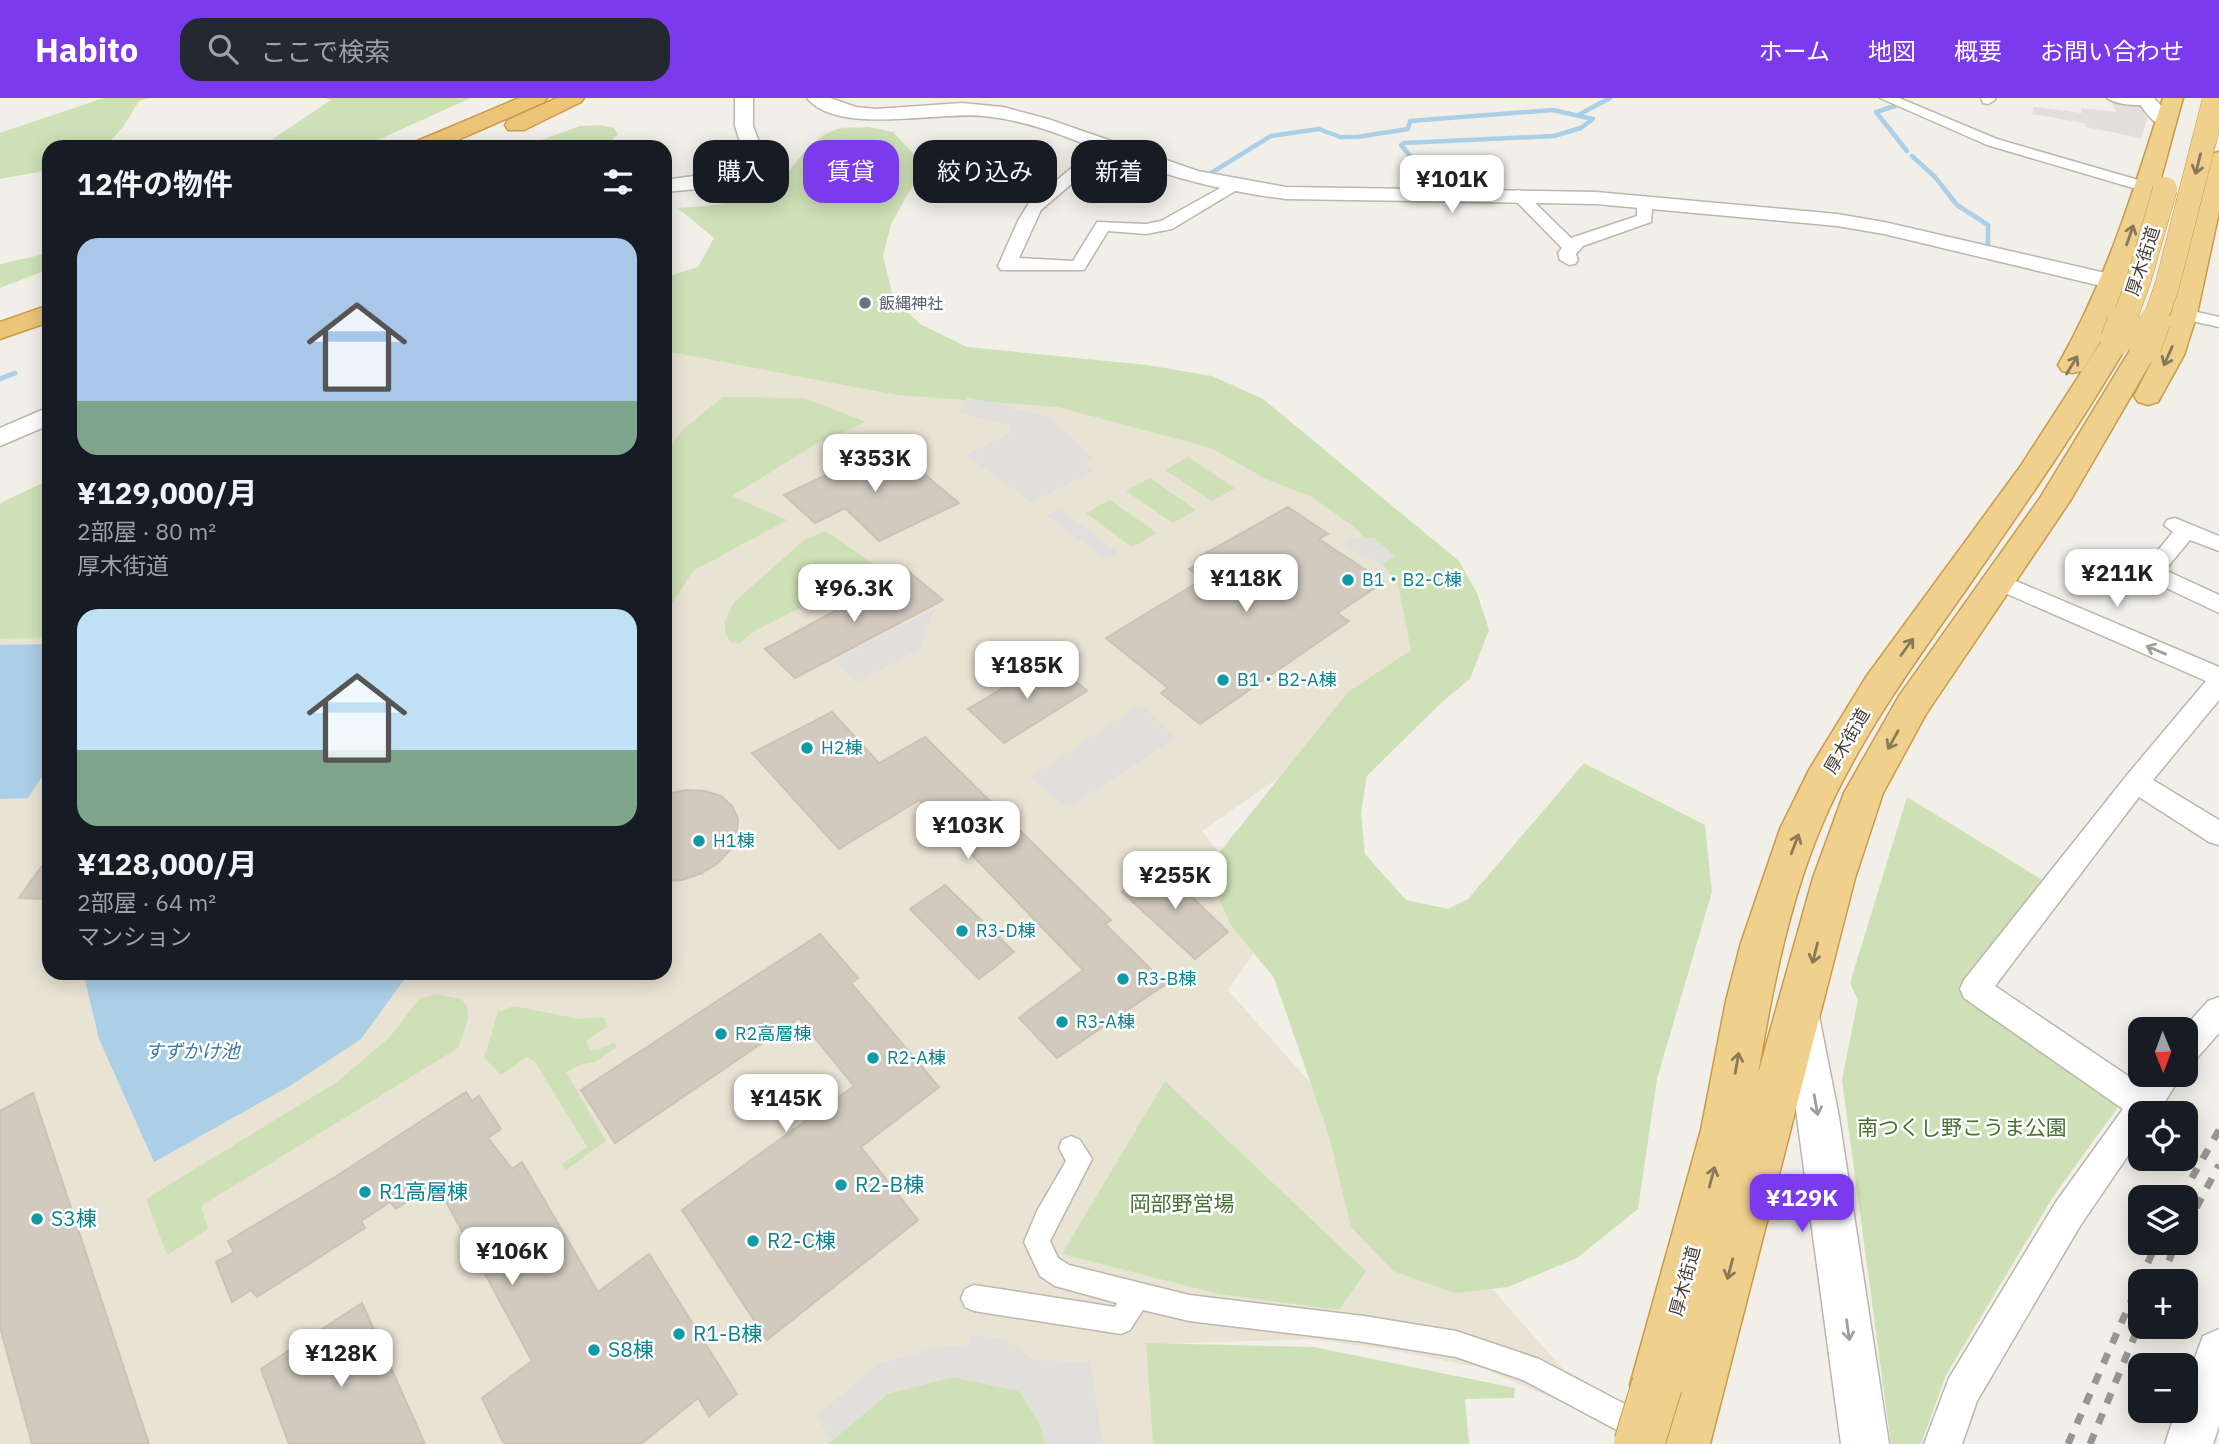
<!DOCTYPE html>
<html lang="ja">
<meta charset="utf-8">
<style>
:root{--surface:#171b24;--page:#242831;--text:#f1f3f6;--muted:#9ea1a6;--accent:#7c3aed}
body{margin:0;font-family:"IBM Plex Sans","Noto Sans JP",sans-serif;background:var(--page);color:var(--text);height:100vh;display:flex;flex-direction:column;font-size:26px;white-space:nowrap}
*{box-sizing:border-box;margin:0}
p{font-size:23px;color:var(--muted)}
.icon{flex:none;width:38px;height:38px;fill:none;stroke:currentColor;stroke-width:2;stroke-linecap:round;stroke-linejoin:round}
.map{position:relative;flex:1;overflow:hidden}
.panel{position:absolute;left:42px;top:42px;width:630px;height:840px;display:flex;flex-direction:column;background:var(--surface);border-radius:21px;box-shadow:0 4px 18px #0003}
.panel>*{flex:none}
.top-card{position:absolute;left:693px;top:42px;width:665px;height:63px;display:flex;gap:14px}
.needle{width:46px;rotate:179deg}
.buttons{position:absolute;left:2128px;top:919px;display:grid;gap:14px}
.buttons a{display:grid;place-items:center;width:70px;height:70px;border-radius:14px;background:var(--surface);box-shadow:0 4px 18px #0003;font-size:35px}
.price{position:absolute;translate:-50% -60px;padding:0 16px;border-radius:14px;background:#fff;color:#222;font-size:23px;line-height:46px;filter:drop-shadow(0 2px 4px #0008)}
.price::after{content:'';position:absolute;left:50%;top:42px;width:21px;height:16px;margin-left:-10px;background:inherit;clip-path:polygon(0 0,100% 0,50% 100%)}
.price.selected{background:var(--accent);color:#fff}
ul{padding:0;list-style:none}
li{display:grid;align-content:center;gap:14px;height:371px;padding:0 35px}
li span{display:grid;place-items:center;height:217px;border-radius:21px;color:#555}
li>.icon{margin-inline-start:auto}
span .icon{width:126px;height:126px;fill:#fffc;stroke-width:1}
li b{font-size:30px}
h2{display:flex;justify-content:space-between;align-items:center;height:84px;padding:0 35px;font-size:30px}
.pill{padding:0 24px;border-radius:21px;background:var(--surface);box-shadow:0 4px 18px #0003;font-size:24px;line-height:63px}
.pill.selected{background:var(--accent);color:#fff}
header{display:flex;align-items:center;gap:42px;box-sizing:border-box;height:98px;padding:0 35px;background:var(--accent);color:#fff}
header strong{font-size:33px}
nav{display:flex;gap:38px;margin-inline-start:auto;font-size:24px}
.search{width:490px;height:63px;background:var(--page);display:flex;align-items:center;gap:18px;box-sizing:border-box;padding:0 24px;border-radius:21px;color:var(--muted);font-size:26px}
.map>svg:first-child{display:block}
.education{fill:#e9e3d4}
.green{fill:#cee1b6}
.parking{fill:#e1dfdc}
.water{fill:#abcfe7}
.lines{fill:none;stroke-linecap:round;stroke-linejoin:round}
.stream-far1{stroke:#abcfe7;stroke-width:4.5}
.stream{stroke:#abcfe7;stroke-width:5}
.building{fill:#d2cabf;stroke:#ccc2b3;stroke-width:2}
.pedestrian-casing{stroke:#bcb6ac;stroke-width:3}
.minor-casing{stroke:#bcb6ac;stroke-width:3}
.tertiary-casing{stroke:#bcb6ac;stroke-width:3}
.trunk-casing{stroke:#ca9a4a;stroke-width:3}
.motorway-casing{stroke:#ca9a4a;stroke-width:3}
.pedestrian{fill:#fff;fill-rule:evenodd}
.minor{fill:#fff;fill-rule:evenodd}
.tertiary{fill:#fff;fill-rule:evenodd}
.trunk{fill:#efd08c;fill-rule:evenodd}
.motorway{fill:#ecc578;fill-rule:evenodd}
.rail{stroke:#969696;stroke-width:7;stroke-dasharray:11 11;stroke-linecap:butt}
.trunk-bridge-far2-casing{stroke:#ca9a4a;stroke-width:25;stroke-linecap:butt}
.trunk-bridge-far1-casing{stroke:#ca9a4a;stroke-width:32;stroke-linecap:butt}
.trunk-bridge-casing{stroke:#ca9a4a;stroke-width:52;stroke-linecap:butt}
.trunk-bridge-far2{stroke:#efd08c;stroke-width:24}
.trunk-bridge-far1{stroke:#efd08c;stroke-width:31}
.trunk-bridge{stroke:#efd08c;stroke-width:50}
.oneway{stroke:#887959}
.oneway2{stroke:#a29f9b}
.worship-dot{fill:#6b7280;stroke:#fff;stroke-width:2.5}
.culture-dot{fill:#0f9aa8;stroke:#fff;stroke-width:2.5}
.labels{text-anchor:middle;stroke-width:5;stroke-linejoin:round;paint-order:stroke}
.far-worship-label{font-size:16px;fill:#5b616d;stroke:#fff;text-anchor:start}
.street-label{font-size:18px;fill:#443f37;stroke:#fff}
.culture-label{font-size:18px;fill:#0d838f;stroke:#fff;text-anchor:start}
.water-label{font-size:19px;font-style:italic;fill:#3e79a3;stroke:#fff}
.near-park-label{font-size:21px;fill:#496f32;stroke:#fff}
.near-culture-label{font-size:21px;fill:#0d838f;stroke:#fff;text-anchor:start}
</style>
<header>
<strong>Habito</strong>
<div class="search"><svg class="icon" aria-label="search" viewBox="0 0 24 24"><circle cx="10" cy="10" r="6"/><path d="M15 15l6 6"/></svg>ここで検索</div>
<nav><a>ホーム</a><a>地図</a><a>概要</a><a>お問い合わせ</a></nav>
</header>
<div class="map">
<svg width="2219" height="1346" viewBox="0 0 2219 1346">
<rect width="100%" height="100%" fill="#f2efe8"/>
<!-- education -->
<path class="education" d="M665,249L1036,301L1363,388L1457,524L1347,632L1202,733L1274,825L1228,892L1563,1271L1699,1346H1646L1593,1317L1482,1270L1385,1251L1312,1241L1161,1246L1169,1346H0V531L49,530V875H665Z"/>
<!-- green -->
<g class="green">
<path d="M104,0H149L139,3L123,29L105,49H49V72L0,81V35Z"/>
<path d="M324,0H471L362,49H261L331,2Z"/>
<path d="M599,27L614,30L618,36L606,49H522L580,28Z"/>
<path d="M869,29L893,34L918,61L919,76L891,126L883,158L893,199L920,226L967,249L1147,267L1212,278L1263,301L1459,463L1477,495L1489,532L1470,581L1442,604L1367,678L1361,715L1365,756L1406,802L1448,811L1468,801L1584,665L1705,727L1712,794L1657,981L1638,1111L1577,1160L1508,1189L1455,1195L1393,1173L1351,1129L1329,1038L1274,880L1230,826L1216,793L1214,761L1348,594L1411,552L1398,487L1358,432L1314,400L1266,381L1211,350L1058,309L897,297L665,253V179L698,169L714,140L678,110C709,108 740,106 768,90C796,74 808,36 842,30C851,29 861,30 869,29Z"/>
<path d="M49,155V171L0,190V166Z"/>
<path d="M723,299L804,300L866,324L816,346L732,398L787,422L693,473L665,516V357L683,331Z"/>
<path d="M1188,359L1235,390L1212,403L1165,372Z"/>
<path d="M1150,380L1196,412L1173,425L1126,393Z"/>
<path d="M49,382V539L0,541V405Z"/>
<path d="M1110,402L1157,435L1132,449L1086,415Z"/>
<path d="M826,433L874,466L872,473L751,535L739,546L730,544L725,534V523L734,504L804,442Z"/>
<path d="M1907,699L2044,783L1958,891L2112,998L2118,1009L2053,1099L1946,1277L1921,1346H1891L1842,982L1858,902L1850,885Z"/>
<path d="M436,896L461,901L467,907L468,921L458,950L201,1108L208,1131L167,1157L146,1101L337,984L389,940L419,901Z"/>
<path d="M514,908L579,921L603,919L608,928L586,943L590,952H597L614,945L617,949L595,964L583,966L566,974L606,1043L566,1072L562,1066L587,1049L535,964L527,959L501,977L484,960L498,914Z"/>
<path d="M1165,983L1366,1173L1339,1212L1219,1196L1062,1156Z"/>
<path d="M1146,1245L1314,1249L1515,1290L1514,1300L1465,1301L1469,1346H1153Z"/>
<path d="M953,1279L1019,1293L1040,1326L1045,1346H828L887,1296Z"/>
</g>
<!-- parking -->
<g class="parking">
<path d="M2111,2L2140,6L2147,21L2141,40L2086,29L2084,25L2032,16L2034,9L2082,15L2081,10L2116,14Z"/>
<path d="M967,299L1050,319L1093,360L1084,365L1094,372L1032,405L966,357L1010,335L1011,328L959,315Z"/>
<path d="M1059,411L1118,454L1106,461L1047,418Z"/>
<path d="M1352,440H1374L1395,458L1381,467L1342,448Z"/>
<path d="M935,510L919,551L856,585L834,563Z"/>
<path d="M1140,606L1176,640L1068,710L1030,680Z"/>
<path d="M973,1236L1008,1243L1034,1262L1090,1264L1103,1346H1045L1040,1326L1019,1293L953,1279L887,1296L831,1344L816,1318L878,1266L934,1250L967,1247Z"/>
</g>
<!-- water -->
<g class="water">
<path d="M49,546V668L28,700L0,701V547Z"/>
<path d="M89,875H409L361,941L288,989L154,1064L99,941L85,882Z"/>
</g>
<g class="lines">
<!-- stream-far1 -->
<g class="stream-far1">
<path d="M1895,8L1876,14L1907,53"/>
<path d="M1580,16L1610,0"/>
<path d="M1912,58L1935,79L1957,107L1988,127V150"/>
<path d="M1211,75L1271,38L1319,31L1340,39H1357L1408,31L1410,23L1553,12L1593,21L1581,30L1554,38L1404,45L1401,47L1412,60L1426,91"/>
</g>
<!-- stream -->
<path class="stream" d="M0,281L15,275"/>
</g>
<!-- building -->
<g class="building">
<path d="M889,347L959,405L879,443L845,410L815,425L784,397Z"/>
<path d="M1288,409L1328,436L1319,441L1384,484L1337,515L1349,523L1200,626L1161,595L1168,590L1106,540L1203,481L1189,471L1206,462L1201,458Z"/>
<path d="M908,473L943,502L795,580L765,551Z"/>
<path d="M1050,562L1087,593L1004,645L968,611Z"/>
<path d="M832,614L879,665L925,639L1111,822L1105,826L1166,886L1057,960L1019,920L1083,872L919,702L839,751L752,655Z"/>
<path d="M687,692L705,693L721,698L732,708L738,721L737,736L731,751L718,765L702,775L682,782L665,783V696Z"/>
<path d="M49,758V801L19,800Z"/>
<path d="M1158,766L1228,834L1195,861L1122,794Z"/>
<path d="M945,787L1014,854L979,881L910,811Z"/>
<path d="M820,836L858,880L851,885L939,989L861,1049L918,1122L767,1242L682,1112L854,988L799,920L615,1045L581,992Z"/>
<path d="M466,994L472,1003L479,998L501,1031L488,1040L512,1071L522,1064L598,1194L649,1156L737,1296L709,1318L698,1300L641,1346H504L482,1300L532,1263L436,1085L396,1111L390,1104L361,1123L365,1130L257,1199L251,1192L232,1204L216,1164L234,1154L228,1143L338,1077Z"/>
<path d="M33,995L149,1346H32L0,1229V1013Z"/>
<path d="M362,1205L425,1346H289L261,1271Z"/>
</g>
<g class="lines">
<defs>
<path id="pedestrian" d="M1071,1038L1080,1042L1092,1061L1050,1143L1058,1160L1069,1167L1189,1197L1364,1218L1456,1233L1539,1261L1682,1336L1686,1346H1643L1523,1282L1456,1259L1364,1244L1189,1223L1143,1212L1130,1232L1121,1236L974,1213L965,1209L961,1200L965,1191L974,1187L1115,1209L1117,1205L1055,1188L1040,1178L1024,1144L1037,1113L1066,1063L1059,1050L1062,1042Z"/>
<g id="minor">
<path d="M1880,0H1899L1997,41L2152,86L2154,89L2152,92H2140L1987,47Z"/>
<path d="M1981,0H1995V2L1988,6L1983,5Z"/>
<path d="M2107,0H2152L2154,3C2145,10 2116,7 2107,0Z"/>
<path d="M1107,43L1112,45L1115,48L1112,51L1041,112L1019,160L1073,163L1097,124L1146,126L1161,123L1231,84L1237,82L1245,87L1172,131L1146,136L1108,133L1084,172H1001L998,168L1018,123L1029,105L1102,45Z"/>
<path d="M1518,92L1524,94L1571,140L1637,118V103L1645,98L1653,103L1651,124L1583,148L1576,156L1578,162L1575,166L1569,167L1560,162L1558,155L1562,150L1510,97Z"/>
<path d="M2184,211L2219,219V229L2178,220L2175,216L2178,212Z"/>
<path d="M2175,420L2219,438V453L2190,442L2165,472L2219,497V515L2143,479L2140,474L2173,434L2164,427L2167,422Z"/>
<path d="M1997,475L2219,569V602L2153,682L2219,722V747L2209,744L2139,699L1995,888L2140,986L2147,976H2182L2158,1015H2140V1040L2080,1128L1977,1303L1962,1346H1924L1949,1280L2056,1104L2123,1011L1964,900L1960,891L1964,882L2127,677L2206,583L1989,488L1986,483L1989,478Z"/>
<path d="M2219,899V935L2197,960L2186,964V931H2183L2208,903Z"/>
</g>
<g id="tertiary">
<path d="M735,0H753V28L766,63C744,93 698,90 665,94V82L723,74L746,62L735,28Z"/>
<path d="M807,0H830L856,9L876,11L962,5L1003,9L1048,21L1198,73L1286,89L1596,94L1837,116L1884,124L2114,177L2122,179L2125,184L2122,189L2114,191L1884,136L1837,128L1596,106L1286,101C1238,95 1191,85 1146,69C1092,51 1040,23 983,18C940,13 837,38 807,0Z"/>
<path d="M2136,0H2154L2175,23L2166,29C2151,25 2144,12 2136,0Z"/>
<path d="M49,309V327L0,348V330Z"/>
<path d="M1800,901L1814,906L1819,918L1839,1019L1889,1346H1841L1797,1019L1781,918L1786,906Z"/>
<path d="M2219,1231V1328L2213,1346H2165L2176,1312H2186V1284L2203,1238Z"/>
</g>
<g id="trunk">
<path d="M2163,0H2183C2157,91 2136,194 2082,273L2072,275L2062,273L2058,267C2106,183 2134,92 2163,0Z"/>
<path d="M2219,54V114L2197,216L2184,257L2158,304L2148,307L2138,304L2134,298L2159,250L2070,403L1926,616L1883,695L1855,780L1710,1346H1654L1664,1312L1657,1314L1638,1306L1630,1287L1701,1032L1726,903L1741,845L1780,731L1809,672L1866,579L2020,369L2106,236L2116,234L2126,236L2130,242C2077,333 2017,418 1958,503C1907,575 1855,648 1821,729C1788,808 1772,893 1758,976L1813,780L1844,695L1899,598L2040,400L2135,244L2145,242L2155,244L2159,250L2171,216L2208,61L2211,56Z"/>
</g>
<g id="motorway">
<path d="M519,0H547L544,4L442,49H412L415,44Z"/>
<path d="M557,0H584L581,4L524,32H508L505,27L508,22Z"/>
<path d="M49,207V224L0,241V224Z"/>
</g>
</defs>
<!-- pedestrian casing -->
<use href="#pedestrian" class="pedestrian-casing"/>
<!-- minor casing -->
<use href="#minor" class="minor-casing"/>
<!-- tertiary casing -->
<use href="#tertiary" class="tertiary-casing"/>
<!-- trunk casing -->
<use href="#trunk" class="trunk-casing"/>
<!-- motorway casing -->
<use href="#motorway" class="motorway-casing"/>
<!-- pedestrian -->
<use href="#pedestrian" class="pedestrian"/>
<!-- minor -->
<use href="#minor" class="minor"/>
<!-- tertiary -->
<use href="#tertiary" class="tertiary"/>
<!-- trunk -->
<use href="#trunk" class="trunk"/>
<!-- motorway -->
<use href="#motorway" class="motorway"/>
<!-- rail -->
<g class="rail">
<path d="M2181,1099L2219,1032"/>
<path d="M2186,1129L2219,1067"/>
<path d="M2160,1183L2177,1144"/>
<path d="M2068,1346L2157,1144"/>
<path d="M2090,1346L2140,1225"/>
</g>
<defs>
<g id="trunk-bridge-far2">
<path d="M2123,225L2139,181L2165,91"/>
<path d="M2154,225L2167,188L2215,0"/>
</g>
<g id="trunk-bridge-far1">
<path d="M2116,242L2123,223"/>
<path d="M2145,250L2155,223"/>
</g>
<path id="trunk-bridge" d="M1639,1346L1657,1287"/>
</defs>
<!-- trunk-bridge-far2 casing -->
<use href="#trunk-bridge-far2" class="trunk-bridge-far2-casing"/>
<!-- trunk-bridge-far1 casing -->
<use href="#trunk-bridge-far1" class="trunk-bridge-far1-casing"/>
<!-- trunk-bridge casing -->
<use href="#trunk-bridge" class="trunk-bridge-casing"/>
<!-- trunk-bridge-far2 -->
<use href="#trunk-bridge-far2" class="trunk-bridge-far2"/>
<!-- trunk-bridge-far1 -->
<use href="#trunk-bridge-far1" class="trunk-bridge-far1"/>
<!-- trunk-bridge -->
<use href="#trunk-bridge" class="trunk-bridge"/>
</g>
<!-- one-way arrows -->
<defs><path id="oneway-shaft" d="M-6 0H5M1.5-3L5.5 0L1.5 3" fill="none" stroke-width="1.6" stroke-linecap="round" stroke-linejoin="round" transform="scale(1.75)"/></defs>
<g class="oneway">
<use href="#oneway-shaft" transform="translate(2198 66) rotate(104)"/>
<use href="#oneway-shaft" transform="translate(2130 137) rotate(-71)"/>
<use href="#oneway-shaft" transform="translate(2168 258) rotate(114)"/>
<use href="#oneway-shaft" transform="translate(2072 267) rotate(-59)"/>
<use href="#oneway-shaft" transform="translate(1907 549) rotate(-54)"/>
<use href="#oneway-shaft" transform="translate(1893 642) rotate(119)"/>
<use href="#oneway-shaft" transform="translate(1795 746) rotate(-69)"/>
<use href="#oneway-shaft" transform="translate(1815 855) rotate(104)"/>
<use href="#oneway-shaft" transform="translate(1737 965) rotate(-80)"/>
<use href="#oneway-shaft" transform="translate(1712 1079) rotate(-75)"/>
<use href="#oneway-shaft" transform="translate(1730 1171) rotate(105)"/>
</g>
<g class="oneway2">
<use href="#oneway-shaft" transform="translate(2156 552) rotate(-157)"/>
<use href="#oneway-shaft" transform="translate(1816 1007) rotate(80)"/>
<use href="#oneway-shaft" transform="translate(1848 1232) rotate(82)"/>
</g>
<!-- markers -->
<circle class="worship-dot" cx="865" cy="205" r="7"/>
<g class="culture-dot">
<circle cx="1348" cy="482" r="7"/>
<circle cx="1223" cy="582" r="7"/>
<circle cx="807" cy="650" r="7"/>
<circle cx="699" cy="743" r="7"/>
<circle cx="962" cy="833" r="7"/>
<circle cx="1123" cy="881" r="7"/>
<circle cx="1062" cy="924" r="7"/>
<circle cx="721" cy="936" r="7"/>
<circle cx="873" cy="960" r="7"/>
<circle cx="841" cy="1087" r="7"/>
<circle cx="365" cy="1094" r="7"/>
<circle cx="37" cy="1121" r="7"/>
<circle cx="753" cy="1143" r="7"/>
<circle cx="679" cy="1236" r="7"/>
<circle cx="594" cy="1252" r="7"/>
</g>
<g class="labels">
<!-- far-worship labels -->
<g class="far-worship-label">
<text x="879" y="211">飯縄神社</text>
</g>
<!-- street labels -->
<g class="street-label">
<text transform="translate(2143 163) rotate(-72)" y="6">厚木街道</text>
<text transform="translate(1847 643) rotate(-60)" y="6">厚木街道</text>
<text transform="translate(1685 1183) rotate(-75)" y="6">厚木街道</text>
</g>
<!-- culture labels -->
<g class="culture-label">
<text x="1362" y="488">B1・B2-C棟</text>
<text x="1237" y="588">B1・B2-A棟</text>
<text x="821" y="656">H2棟</text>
<text x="713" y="749">H1棟</text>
<text x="976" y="839">R3-D棟</text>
<text x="1137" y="887">R3-B棟</text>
<text x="1076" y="930">R3-A棟</text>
<text x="735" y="942">R2高層棟</text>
<text x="887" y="966">R2-A棟</text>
</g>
<!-- water labels -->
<g class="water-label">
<text x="192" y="960">すずかけ池</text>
</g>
<!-- near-park labels -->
<g class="near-park-label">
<text x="1962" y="1037">南つくし野こうま公園</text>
<text x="1182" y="1113">岡部野営場</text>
</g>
<!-- near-culture labels -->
<g class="near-culture-label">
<text x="855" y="1094">R2-B棟</text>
<text x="379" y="1101">R1高層棟</text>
<text x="51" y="1128">S3棟</text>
<text x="767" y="1150">R2-C棟</text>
<text x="693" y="1243">R1-B棟</text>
<text x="608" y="1259">S8棟</text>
</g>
</g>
</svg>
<div class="buttons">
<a><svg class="needle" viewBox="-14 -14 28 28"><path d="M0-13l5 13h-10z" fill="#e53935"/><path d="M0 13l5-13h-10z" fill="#9ea1a6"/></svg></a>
<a><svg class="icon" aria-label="locate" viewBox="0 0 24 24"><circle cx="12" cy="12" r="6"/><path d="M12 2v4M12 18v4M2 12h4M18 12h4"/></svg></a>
<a><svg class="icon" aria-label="layers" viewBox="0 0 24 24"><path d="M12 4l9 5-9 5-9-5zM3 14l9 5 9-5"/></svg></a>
<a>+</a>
<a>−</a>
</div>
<b class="price" style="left:1452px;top:117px">¥101K</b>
<b class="price" style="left:875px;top:396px">¥353K</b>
<b class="price" style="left:2117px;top:511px">¥211K</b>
<b class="price" style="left:1246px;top:516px">¥118K</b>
<b class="price" style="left:854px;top:526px">¥96.3K</b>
<b class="price" style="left:1027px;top:603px">¥185K</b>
<b class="price" style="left:968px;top:763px">¥103K</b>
<b class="price" style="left:1175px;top:813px">¥255K</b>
<b class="price" style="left:786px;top:1036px">¥145K</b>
<b class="price selected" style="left:1802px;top:1136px">¥129K</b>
<b class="price" style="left:512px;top:1189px">¥106K</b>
<b class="price" style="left:341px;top:1291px">¥128K</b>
<div class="top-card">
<a class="pill">購入</a>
<a class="pill selected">賃貸</a>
<a class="pill">絞り込み</a>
<a class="pill">新着</a>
</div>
<section class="panel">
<h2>12件の物件<svg class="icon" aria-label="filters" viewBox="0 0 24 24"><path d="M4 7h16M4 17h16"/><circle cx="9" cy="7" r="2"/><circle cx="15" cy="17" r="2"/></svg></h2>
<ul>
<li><span style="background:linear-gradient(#a9c7e8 75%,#7fa58c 0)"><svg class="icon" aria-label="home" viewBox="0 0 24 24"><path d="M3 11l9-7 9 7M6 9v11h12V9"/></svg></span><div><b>¥129,000/月</b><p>2部屋 · 80 m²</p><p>厚木街道</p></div></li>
<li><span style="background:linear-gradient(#bfe0f5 65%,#7fa58c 0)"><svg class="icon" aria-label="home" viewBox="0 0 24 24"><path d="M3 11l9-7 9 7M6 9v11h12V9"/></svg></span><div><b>¥128,000/月</b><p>2部屋 · 64 m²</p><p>マンション</p></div></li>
</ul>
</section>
</div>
